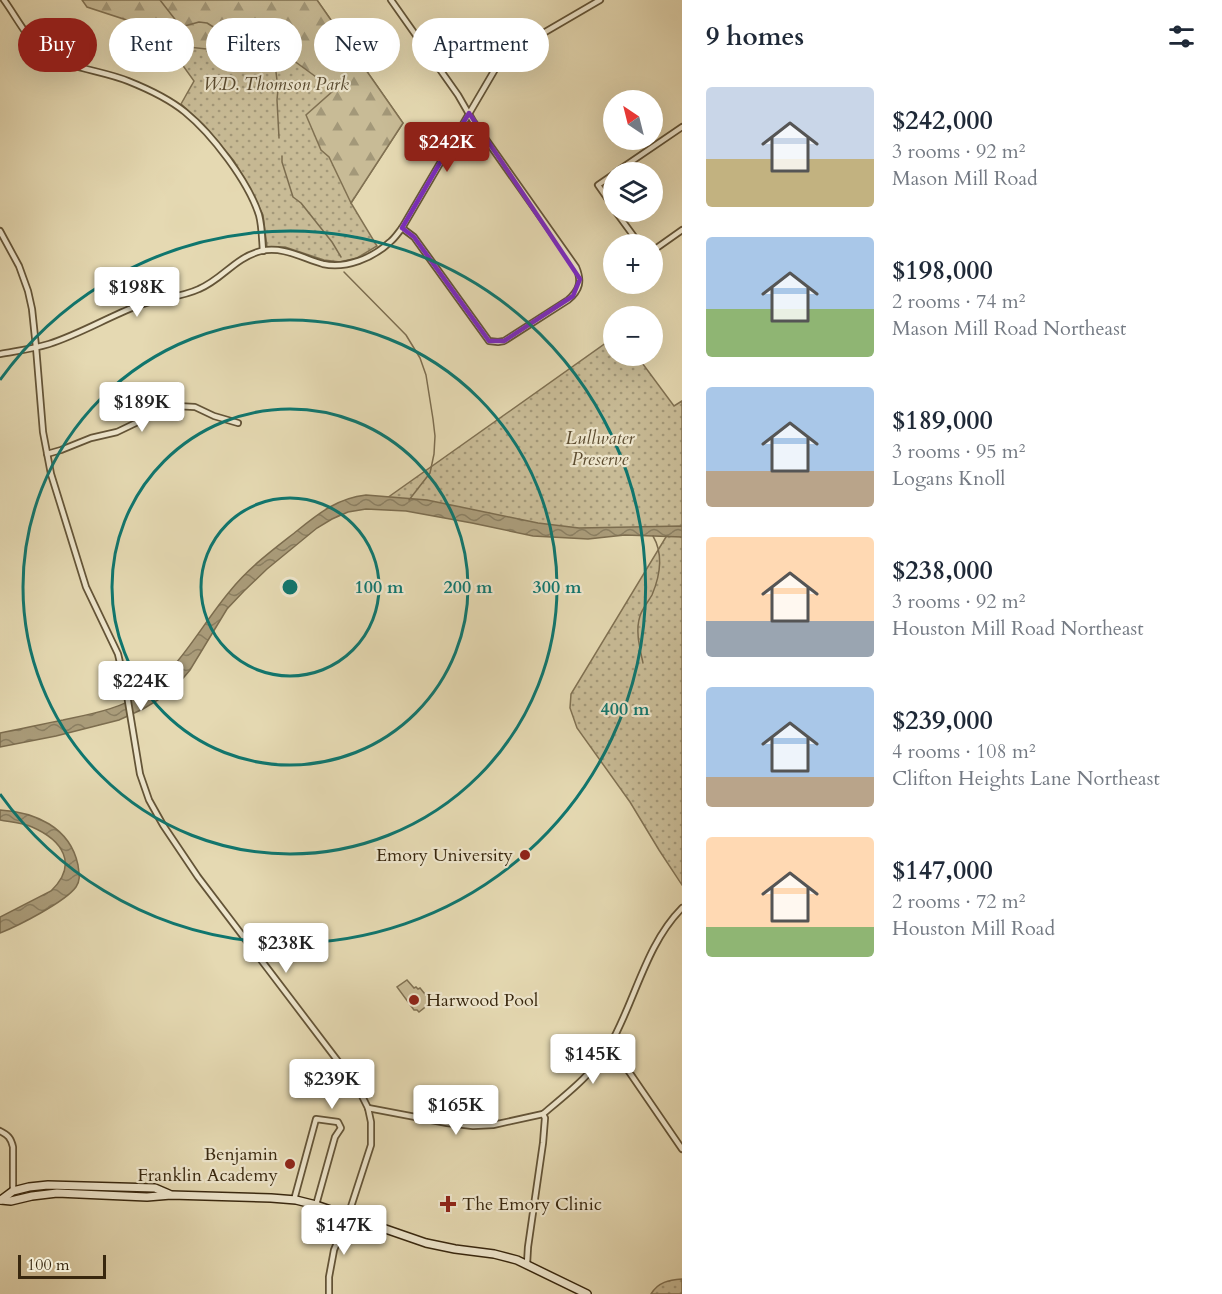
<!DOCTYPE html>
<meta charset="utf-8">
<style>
:root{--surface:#fff;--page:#f6f6f7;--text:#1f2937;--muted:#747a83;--accent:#8f2418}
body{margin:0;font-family:Cardo,serif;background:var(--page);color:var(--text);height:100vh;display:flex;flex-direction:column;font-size:22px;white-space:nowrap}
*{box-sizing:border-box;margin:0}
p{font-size:20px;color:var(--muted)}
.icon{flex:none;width:33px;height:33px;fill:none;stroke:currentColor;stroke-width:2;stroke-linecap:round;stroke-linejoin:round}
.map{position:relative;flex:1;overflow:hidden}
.details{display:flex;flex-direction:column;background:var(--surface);width:540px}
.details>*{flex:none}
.guide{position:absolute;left:18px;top:18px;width:570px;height:54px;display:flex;gap:12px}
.needle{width:39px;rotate:325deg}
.tools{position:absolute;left:603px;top:90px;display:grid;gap:12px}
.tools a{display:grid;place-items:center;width:60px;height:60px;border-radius:50%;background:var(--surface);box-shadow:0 6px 24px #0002;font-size:30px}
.scale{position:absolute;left:18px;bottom:15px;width:88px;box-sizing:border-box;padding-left:6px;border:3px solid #38270e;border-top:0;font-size:16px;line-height:21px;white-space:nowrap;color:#38270e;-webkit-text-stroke:4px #eee6cd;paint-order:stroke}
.price{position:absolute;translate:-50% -51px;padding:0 14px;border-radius:6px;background:#fff;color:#222;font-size:20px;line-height:39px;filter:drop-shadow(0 2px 3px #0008)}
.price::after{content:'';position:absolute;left:50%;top:36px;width:18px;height:14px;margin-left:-9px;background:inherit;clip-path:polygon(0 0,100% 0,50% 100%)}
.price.on{background:var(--accent);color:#fff}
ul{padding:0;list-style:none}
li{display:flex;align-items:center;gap:18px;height:150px;padding:0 24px}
li span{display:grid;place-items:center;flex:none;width:168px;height:120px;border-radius:6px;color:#555}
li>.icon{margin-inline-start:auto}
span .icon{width:72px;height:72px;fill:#fffc;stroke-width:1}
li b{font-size:26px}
h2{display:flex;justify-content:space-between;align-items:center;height:72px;padding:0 24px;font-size:26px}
.tag{padding:0 21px;border-radius:27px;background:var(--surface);box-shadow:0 6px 24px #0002;font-size:21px;line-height:54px}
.tag.on{background:var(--accent);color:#fff}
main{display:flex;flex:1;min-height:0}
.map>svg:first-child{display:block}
.grass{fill:url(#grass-dots);stroke:#807152;stroke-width:1.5}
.forest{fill:url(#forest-firs);stroke:#807152;stroke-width:1.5}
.pitch{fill:#c8bb96;stroke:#807152;stroke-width:1.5}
.water{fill:url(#water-waves);stroke:#7c6d4f;stroke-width:1.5}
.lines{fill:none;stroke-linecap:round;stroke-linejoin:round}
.stream{stroke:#7c6d4f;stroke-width:1.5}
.street-casing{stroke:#635437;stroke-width:8}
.secondary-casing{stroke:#38270e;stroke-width:10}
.street{stroke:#eee6cd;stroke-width:4.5}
.secondary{stroke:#eee6cd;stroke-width:7}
.marked{fill:none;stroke:#7b2cbf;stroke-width:4.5;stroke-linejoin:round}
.ring{fill:none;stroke:#0f766e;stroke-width:3}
.poi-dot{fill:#8f2418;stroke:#eee6cd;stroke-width:2}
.labels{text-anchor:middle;stroke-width:4.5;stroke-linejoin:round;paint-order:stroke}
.park-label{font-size:18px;font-style:italic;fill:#5c4c30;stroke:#eee6cd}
.poi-label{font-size:18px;fill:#38270e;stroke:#eee6cd;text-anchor:end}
.centre{fill:#0f766e;stroke:#eee6cd;stroke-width:3}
.ring-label{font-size:18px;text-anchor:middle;font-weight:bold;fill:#0f766e;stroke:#eee6cd;stroke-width:4.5;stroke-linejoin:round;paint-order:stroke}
</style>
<main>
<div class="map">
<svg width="682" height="1294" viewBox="0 0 682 1294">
<defs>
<pattern id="grass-dots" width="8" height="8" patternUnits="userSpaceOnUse" patternTransform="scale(1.5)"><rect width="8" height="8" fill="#c8bb96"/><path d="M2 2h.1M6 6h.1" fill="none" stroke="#a39879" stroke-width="1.8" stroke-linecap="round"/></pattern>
<pattern id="forest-firs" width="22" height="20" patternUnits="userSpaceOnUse" patternTransform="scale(1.5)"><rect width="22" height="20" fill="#c8bb96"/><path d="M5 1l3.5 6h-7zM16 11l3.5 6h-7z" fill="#a39879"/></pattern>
<pattern id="water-waves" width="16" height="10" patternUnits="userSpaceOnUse" patternTransform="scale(1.5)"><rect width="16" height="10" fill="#aa9c7a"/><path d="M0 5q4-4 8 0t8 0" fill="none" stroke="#8b7f62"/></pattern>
</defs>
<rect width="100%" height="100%" fill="#e5d9b2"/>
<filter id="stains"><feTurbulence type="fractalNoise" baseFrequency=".00333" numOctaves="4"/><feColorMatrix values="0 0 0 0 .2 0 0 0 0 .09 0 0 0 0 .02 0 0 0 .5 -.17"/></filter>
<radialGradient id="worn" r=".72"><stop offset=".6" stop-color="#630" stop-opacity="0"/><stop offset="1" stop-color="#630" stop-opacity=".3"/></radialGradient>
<!-- grass -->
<g class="grass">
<path d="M136,0H317L403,123L351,203L377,246L357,258L340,262L324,260L285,247H267L263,215L250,188L234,161L204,125L181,104L194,81Z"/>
<path d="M613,338L614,356H637L674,406L682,401V885L659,850L630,802L577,728L570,708L571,694L669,532H575L380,503Z"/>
<path d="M682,1279V1294H651C658,1282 669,1280 682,1279Z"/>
</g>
<!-- forest -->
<path class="forest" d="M82,0H317L403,123L351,203L329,157L321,150L306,115L334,90L290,58L188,47L175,55L157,30L87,7Z"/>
<!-- pitch -->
<path class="pitch" d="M407,980L414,988L416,987L418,989L420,988L429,999L427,1001L429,1004L419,1012L417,1010H414L397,987Z"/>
<!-- water -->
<g class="water">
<path d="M366,495L427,500L538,523L579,528L682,526V537L625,535L588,539L533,536L472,523L406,511L366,509L348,512L332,519L317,528L267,569L244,591L227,609L190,670L179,683L158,700L143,709L119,720L56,736L0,747V733C21,729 42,724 63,720C91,714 121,709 145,692C181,667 202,624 230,591C249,567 274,549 298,530C319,513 338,498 366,495Z"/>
<path d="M0,810C35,812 70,827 78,865C79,873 81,880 76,887C65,902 18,926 0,933V917L51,891C79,864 62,840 32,827C23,823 10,822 0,820Z"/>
</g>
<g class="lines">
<!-- stream -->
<g class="stream">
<path d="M160,0L181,27L199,22L207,23L231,38L253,43"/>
<path d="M264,42L276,43L285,56L276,72L278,89L277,100L279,138"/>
<path d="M282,156V162L293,197L301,203L332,242L341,257"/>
<path d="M344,272L406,335L420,358L426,375L433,419L435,436L434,454L430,473L409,500"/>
<path d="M643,663C640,649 635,631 640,616C642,609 648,602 652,595C660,576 664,555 653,536"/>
</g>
<defs>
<g id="street">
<path d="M4,0C17,18 28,41 46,54C68,68 104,71 128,81C148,89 168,98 185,112C212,134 248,181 259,215C262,226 262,239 263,251"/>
<path d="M391,0L458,95L473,121L576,267C582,281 580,290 568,300L504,341L498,342L489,341L414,237L402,228"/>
<path d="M616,172L682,127"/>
<path d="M614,174L598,185L614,208"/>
<path d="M616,212L638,242"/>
<path d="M0,231L19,266L28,291L32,309L36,347L43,432L51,474L86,587L118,654L126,689L140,774L149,800L163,825L198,877L350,1077L357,1086L368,1108L371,1122V1145L348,1216L334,1250L329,1277V1294"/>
<path d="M658,247L682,230"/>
<path d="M0,354C16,351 33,349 49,344C80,334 108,317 137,306C157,298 180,298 199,289C223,279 234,258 261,251C283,246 302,258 323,264C346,269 373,258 390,242C395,238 398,233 402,228L497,66L506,57L516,49L600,0"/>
<path d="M47,454L61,450L91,438L117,432L167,408L176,406L195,407L214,416L238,423"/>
<path d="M610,1044L682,1149"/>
<path d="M368,1108L447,1123L473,1126L493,1125L543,1114"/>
<path d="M0,1131C8,1135 11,1138 13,1147V1191"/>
<path d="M294,1200L316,1119L338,1122L341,1128L335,1137L316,1205"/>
<path d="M527,1264L528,1247L543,1143L545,1118L543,1114C568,1093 593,1074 610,1045C635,1001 646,944 682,908"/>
</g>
<g id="secondary">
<path d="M1,1200L11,1201L32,1196L57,1193L147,1197L171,1195L271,1198L296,1200L316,1205L426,1243L455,1249L494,1254L517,1260L587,1294"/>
<path d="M1,1200L13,1191L29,1187L48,1185L155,1188L169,1194"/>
</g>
</defs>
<!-- street casing -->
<use href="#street" class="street-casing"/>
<!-- secondary casing -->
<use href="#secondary" class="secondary-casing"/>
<!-- street -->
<use href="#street" class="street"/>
<!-- secondary -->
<use href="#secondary" class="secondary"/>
</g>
<!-- marked area -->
<path class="marked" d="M469,113L580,279L573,296L504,341H489L414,237L402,228Z"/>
<!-- distance rings -->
<g class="ring">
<circle cx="290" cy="587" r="89"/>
<circle cx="290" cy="587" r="178"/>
<circle cx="290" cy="587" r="267"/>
<path d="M0 380A356 356 0 1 1 0 794"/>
</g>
<!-- markers -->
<g class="poi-dot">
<circle cx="525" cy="855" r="6"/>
<circle cx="414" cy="1000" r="6"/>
<circle cx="290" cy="1164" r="6"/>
<path d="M445 1195h6v6h6v6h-6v6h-6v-6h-6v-6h6z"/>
</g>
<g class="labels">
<!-- park labels -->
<g class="park-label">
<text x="276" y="90">W.D. Thomson Park</text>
<text x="600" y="444">Lullwater<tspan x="600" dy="21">Preserve</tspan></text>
</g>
<!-- poi labels -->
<g class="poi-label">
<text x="513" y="861">Emory University</text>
<text x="426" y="1006" text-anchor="start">Harwood Pool</text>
<text x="278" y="1160">Benjamin<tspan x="278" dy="21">Franklin Academy</tspan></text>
<text x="462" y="1210" text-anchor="start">The Emory Clinic</text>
</g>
</g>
<circle cx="290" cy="587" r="9" class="centre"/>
<g class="ring-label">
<text x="379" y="593">100 m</text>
<text x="468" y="593">200 m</text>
<text x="557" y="593">300 m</text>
<text x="625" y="715">400 m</text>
</g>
<rect width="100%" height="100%" filter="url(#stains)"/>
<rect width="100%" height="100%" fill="url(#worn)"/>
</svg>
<div class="tools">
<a><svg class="needle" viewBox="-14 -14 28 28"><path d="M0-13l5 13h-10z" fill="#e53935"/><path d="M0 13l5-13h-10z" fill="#747a83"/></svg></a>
<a><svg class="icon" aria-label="layers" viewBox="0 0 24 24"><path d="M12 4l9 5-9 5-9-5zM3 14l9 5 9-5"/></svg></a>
<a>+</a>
<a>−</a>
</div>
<div class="scale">100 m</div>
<b class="price on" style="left:447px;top:173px">$242K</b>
<b class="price" style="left:137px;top:318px">$198K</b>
<b class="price" style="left:142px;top:433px">$189K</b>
<b class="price" style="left:141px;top:712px">$224K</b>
<b class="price" style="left:286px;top:974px">$238K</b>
<b class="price" style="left:593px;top:1085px">$145K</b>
<b class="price" style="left:332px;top:1110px">$239K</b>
<b class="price" style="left:456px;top:1136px">$165K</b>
<b class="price" style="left:344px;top:1256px">$147K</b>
<div class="guide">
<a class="tag on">Buy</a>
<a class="tag">Rent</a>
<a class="tag">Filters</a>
<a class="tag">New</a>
<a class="tag">Apartment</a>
</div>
</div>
<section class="details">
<h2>9 homes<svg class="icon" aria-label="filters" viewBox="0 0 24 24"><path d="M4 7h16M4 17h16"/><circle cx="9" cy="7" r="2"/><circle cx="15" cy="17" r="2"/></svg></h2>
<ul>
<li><span style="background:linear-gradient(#c9d6e8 60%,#c2b280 0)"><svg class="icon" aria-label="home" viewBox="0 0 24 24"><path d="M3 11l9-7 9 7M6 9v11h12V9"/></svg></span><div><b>$242,000</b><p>3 rooms · 92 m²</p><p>Mason Mill Road</p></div></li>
<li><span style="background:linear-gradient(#a9c7e8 60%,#8fb573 0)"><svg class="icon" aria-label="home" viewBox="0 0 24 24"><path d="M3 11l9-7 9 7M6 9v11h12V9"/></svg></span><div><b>$198,000</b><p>2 rooms · 74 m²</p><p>Mason Mill Road Northeast</p></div></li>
<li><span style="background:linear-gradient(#a9c7e8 70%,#b9a48a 0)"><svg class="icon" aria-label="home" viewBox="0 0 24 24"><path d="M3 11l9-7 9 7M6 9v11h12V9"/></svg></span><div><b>$189,000</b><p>3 rooms · 95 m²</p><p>Logans Knoll</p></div></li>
<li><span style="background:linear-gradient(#ffd9b3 70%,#9aa5b1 0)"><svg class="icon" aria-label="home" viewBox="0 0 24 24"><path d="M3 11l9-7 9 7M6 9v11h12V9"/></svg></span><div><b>$238,000</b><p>3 rooms · 92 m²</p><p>Houston Mill Road Northeast</p></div></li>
<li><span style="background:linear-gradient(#a9c7e8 75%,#b9a48a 0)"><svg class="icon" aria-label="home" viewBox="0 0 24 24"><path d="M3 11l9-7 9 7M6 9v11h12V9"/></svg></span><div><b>$239,000</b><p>4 rooms · 108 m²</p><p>Clifton Heights Lane Northeast</p></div></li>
<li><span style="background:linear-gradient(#ffd9b3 75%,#8fb573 0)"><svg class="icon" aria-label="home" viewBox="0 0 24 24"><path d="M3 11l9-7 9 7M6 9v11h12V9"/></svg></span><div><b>$147,000</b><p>2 rooms · 72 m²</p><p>Houston Mill Road</p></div></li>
</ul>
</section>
</main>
